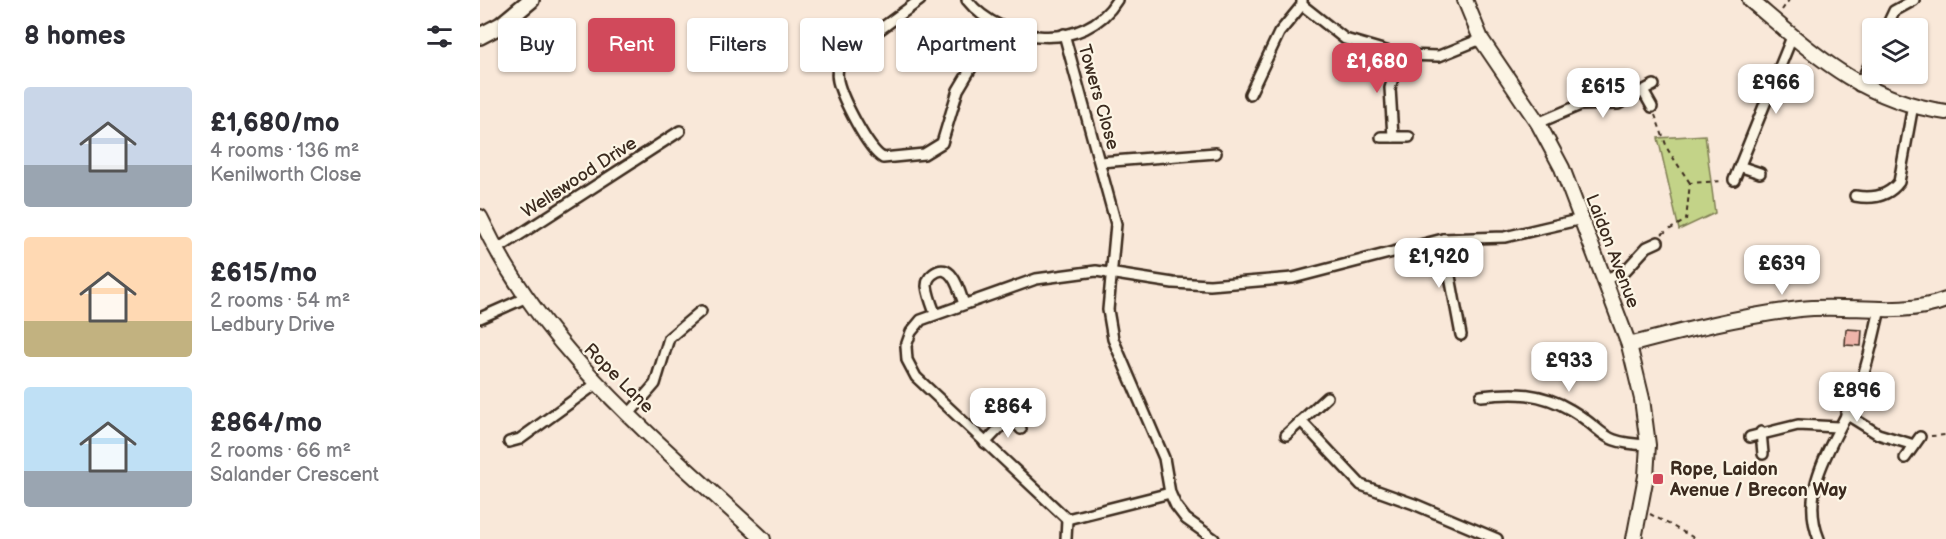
<!DOCTYPE html>
<meta charset="utf-8">
<style>
:root{--surface:#fff;--page:#f7f7f7;--text:#2b2b33;--muted:#7c7c81;--accent:#d1495b}
body{margin:0;font-family:"Balsamiq Sans",sans-serif;background:var(--page);color:var(--text);height:100vh;display:flex;flex-direction:column;font-size:22px;white-space:nowrap}
*{box-sizing:border-box;margin:0}
p{font-size:20px;color:var(--muted)}
.icon{flex:none;width:33px;height:33px;fill:none;stroke:currentColor;stroke-width:2;stroke-linecap:round;stroke-linejoin:round}
.map{position:relative;flex:1;overflow:hidden}
.sheet{display:flex;flex-direction:column;background:var(--surface);width:480px}
.sheet>*{flex:none}
.top-card{position:absolute;left:18px;top:18px;width:570px;height:54px;display:flex;gap:12px}
.tools{position:absolute;left:1382px;top:18px;display:grid;gap:12px}
.tools a{display:grid;place-items:center;width:66px;height:66px;border-radius:6px;background:var(--surface);box-shadow:0 2px 4px #0004;font-size:30px}
.price{position:absolute;translate:-50% -51px;padding:0 14px;border-radius:12px;background:#fff;color:#222;font-size:20px;line-height:39px;filter:drop-shadow(0 2px 3px #0008)}
.price::after{content:'';position:absolute;left:50%;top:36px;width:18px;height:14px;margin-left:-9px;background:inherit;clip-path:polygon(0 0,100% 0,50% 100%)}
.price.active{background:var(--accent);color:#fff}
ul{padding:0;list-style:none}
li{display:flex;align-items:center;gap:18px;height:150px;padding:0 24px}
li span{display:grid;place-items:center;flex:none;width:168px;height:120px;border-radius:6px;color:#555}
li>.icon{margin-inline-start:auto}
span .icon{width:72px;height:72px;fill:#fffc;stroke-width:1}
li b{font-size:26px}
h2{display:flex;justify-content:space-between;align-items:center;height:72px;padding:0 24px;font-size:26px}
.chip{padding:0 21px;border-radius:6px;background:var(--surface);box-shadow:0 2px 4px #0004;font-size:21px;line-height:54px}
.chip.active{background:var(--accent);color:#fff}
main{display:flex;flex:1;min-height:0}
.map>svg:first-child{display:block}
.green{fill:#c3d388;stroke:#7f7e53;stroke-width:1.5}
.building{fill:#efb5aa;stroke:#3b2a1e;stroke-width:1.5}
.lines{fill:none;stroke-linecap:round;stroke-linejoin:round}
.street-casing{stroke:#3b2a1e;stroke-width:14}
.secondary-casing{stroke:#3b2a1e;stroke-width:18}
.primary-casing{stroke:#3b2a1e;stroke-width:20}
.path{stroke:#3b2a1e;stroke-width:2;stroke-dasharray:4.5 4.5;stroke-linecap:butt}
.street{stroke:#fcf5e5;stroke-width:9}
.secondary{stroke:#fcf5e5;stroke-width:14}
.primary{stroke:#fcf5e5;stroke-width:15}
.poi-dot{fill:#d1495b;stroke:#fcf5e5;stroke-width:2}
.labels{text-anchor:middle;stroke-width:4.5;stroke-linejoin:round;paint-order:stroke}
.street-label{font-size:18px;fill:#3b2a1e;stroke:#fcf5e5}
.poi-label{font-size:18px;font-weight:bold;fill:#3b2a1e;stroke:#fcf5e5;text-anchor:start}
</style>
<main>
<section class="sheet">
<h2>8 homes<svg class="icon" aria-label="filters" viewBox="0 0 24 24"><path d="M4 7h16M4 17h16"/><circle cx="9" cy="7" r="2"/><circle cx="15" cy="17" r="2"/></svg></h2>
<ul>
<li><span style="background:linear-gradient(#c9d6e8 65%,#9aa5b1 0)"><svg class="icon" aria-label="home" viewBox="0 0 24 24"><path d="M3 11l9-7 9 7M6 9v11h12V9"/></svg></span><div><b>£1,680/mo</b><p>4 rooms · 136 m²</p><p>Kenilworth Close</p></div></li>
<li><span style="background:linear-gradient(#ffd9b3 70%,#c2b280 0)"><svg class="icon" aria-label="home" viewBox="0 0 24 24"><path d="M3 11l9-7 9 7M6 9v11h12V9"/></svg></span><div><b>£615/mo</b><p>2 rooms · 54 m²</p><p>Ledbury Drive</p></div></li>
<li><span style="background:linear-gradient(#bfe0f5 70%,#9aa5b1 0)"><svg class="icon" aria-label="home" viewBox="0 0 24 24"><path d="M3 11l9-7 9 7M6 9v11h12V9"/></svg></span><div><b>£864/mo</b><p>2 rooms · 66 m²</p><p>Salander Crescent</p></div></li>
</ul>
</section>
<div class="map">
<svg width="1466" height="539" viewBox="0 0 1466 539">
<rect width="100%" height="100%" fill="#f9e8d9"/>
<filter id="ink" filterUnits="userSpaceOnUse"><feTurbulence type="fractalNoise" baseFrequency=".0167" numOctaves="2"/><feDisplacementMap in="SourceGraphic" scale="12" xChannelSelector="R" yChannelSelector="G"/><feConvolveMatrix kernelMatrix="1 2 1 2 8 2 1 2 1" color-interpolation-filters="sRGB"/></filter>
<g filter="url(#ink)">
<!-- green -->
<path class="green" d="M1225,135L1235,213L1199,230L1178,138Z"/>
<!-- building -->
<path class="building" d="M1366,329L1382,330L1381,346L1365,345Z"/>
<g class="lines">
<defs>
<g id="street">
<path d="M440,0L361,58C358,65 356,73 358,81C362,98 388,150 403,158L444,154L462,143L478,90L517,25"/>
<path d="M487,0C522,44 605,53 637,0"/>
<path d="M822,0V5L865,39L920,55L959,56L1001,39"/>
<path d="M1406,28L1414,11L1434,0"/>
<path d="M584,34L636,224L628,310L633,339L684,458L690,493L696,506L706,519L734,539"/>
<path d="M1379,86L1392,59"/>
<path d="M1163,91L1172,107"/>
<path d="M770,94L799,33L822,5"/>
<path d="M1058,123L1100,105L1138,104L1174,85"/>
<path d="M901,137H929"/>
<path d="M913,137L910,88L920,55"/>
<path d="M620,162L736,153"/>
<path d="M1262,167L1280,173"/>
<path d="M1254,180L1312,37"/>
<path d="M1375,196C1392,199 1408,197 1419,182L1433,105"/>
<path d="M963,239L981,335"/>
<path d="M16,250L200,131"/>
<path d="M1126,279L1145,271L1167,247L1178,242"/>
<path d="M455,313C452,305 448,295 447,286C447,281 449,277 453,274C472,259 480,293 484,304"/>
<path d="M0,318L45,298"/>
<path d="M1001,396C1034,392 1061,392 1091,410C1128,432 1118,443 1168,445"/>
<path d="M523,406L541,429"/>
<path d="M1366,414L1398,434L1434,445"/>
<path d="M148,415L175,384L189,338L221,311"/>
<path d="M821,421L881,485L934,504L1017,539"/>
<path d="M1281,432L1283,454"/>
<path d="M806,435L847,397"/>
<path d="M1270,437L1318,425L1358,427"/>
<path d="M29,442L40,439L116,384"/>
<path d="M505,443L531,416"/>
<path d="M1425,458L1440,437"/>
<path d="M690,493L587,519L436,377L427,360L426,346L431,332L441,320L556,279L616,271L693,283L730,285L813,278L963,239L1025,237L1102,219"/>
<path d="M586,539L587,519"/>
<path d="M1339,539C1316,483 1362,434 1380,385C1389,360 1394,334 1400,309"/>
</g>
<g id="secondary">
<path d="M985,0L1001,39L1058,123L1082,168L1149,345L1162,399L1168,445L1166,476L1154,539"/>
<path d="M1270,0C1333,53 1381,100 1466,112"/>
<path d="M0,217C63,352 177,440 283,539"/>
<path d="M1149,345C1206,330 1262,316 1320,309C1369,303 1419,318 1466,300"/>
</g>
<path id="primary" d="M0,36L21,25L51,0"/>
</defs>
<!-- street casing -->
<use href="#street" class="street-casing"/>
<!-- secondary casing -->
<use href="#secondary" class="secondary-casing"/>
<!-- primary casing -->
<use href="#primary" class="primary-casing"/>
<!-- path -->
<g class="path">
<path d="M1302,10L1309,0"/>
<path d="M1175,115L1188,150L1210,183"/>
<path d="M1182,234L1206,220L1210,183L1244,181"/>
<path d="M1451,436L1466,435"/>
<path d="M1170,514L1216,539"/>
</g>
<!-- street -->
<use href="#street" class="street"/>
<!-- secondary -->
<use href="#secondary" class="secondary"/>
<!-- primary -->
<use href="#primary" class="primary"/>
</g>
</g>
<!-- markers -->
<rect class="poi-dot" x="1172" y="473" width="12" height="12" rx="3"/>
<g class="labels">
<!-- street labels -->
<g class="street-label">
<text transform="translate(619 97) rotate(74)" y="6">Towers Close</text>
<text transform="translate(99 177) rotate(-33)" y="6">Wellswood Drive</text>
<text transform="translate(1133 251) rotate(69)" y="6">Laidon Avenue</text>
<text transform="translate(139 378) rotate(45)" y="6">Rope Lane</text>
</g>
<!-- poi labels -->
<g class="poi-label">
<text x="1190" y="475">Rope, Laidon<tspan x="1190" dy="21">Avenue / Brecon Way</tspan></text>
</g>
</g>
</svg>
<div class="tools">
<a><svg class="icon" aria-label="layers" viewBox="0 0 24 24"><path d="M12 4l9 5-9 5-9-5zM3 14l9 5 9-5"/></svg></a>
</div>
<b class="price active" style="left:897px;top:94px">£1,680</b>
<b class="price" style="left:1296px;top:115px">£966</b>
<b class="price" style="left:1123px;top:119px">£615</b>
<b class="price" style="left:959px;top:289px">£1,920</b>
<b class="price" style="left:1302px;top:296px">£639</b>
<b class="price" style="left:1089px;top:393px">£933</b>
<b class="price" style="left:1377px;top:423px">£896</b>
<b class="price" style="left:528px;top:439px">£864</b>
<div class="top-card">
<a class="chip">Buy</a>
<a class="chip active">Rent</a>
<a class="chip">Filters</a>
<a class="chip">New</a>
<a class="chip">Apartment</a>
</div>
</div>
</main>
